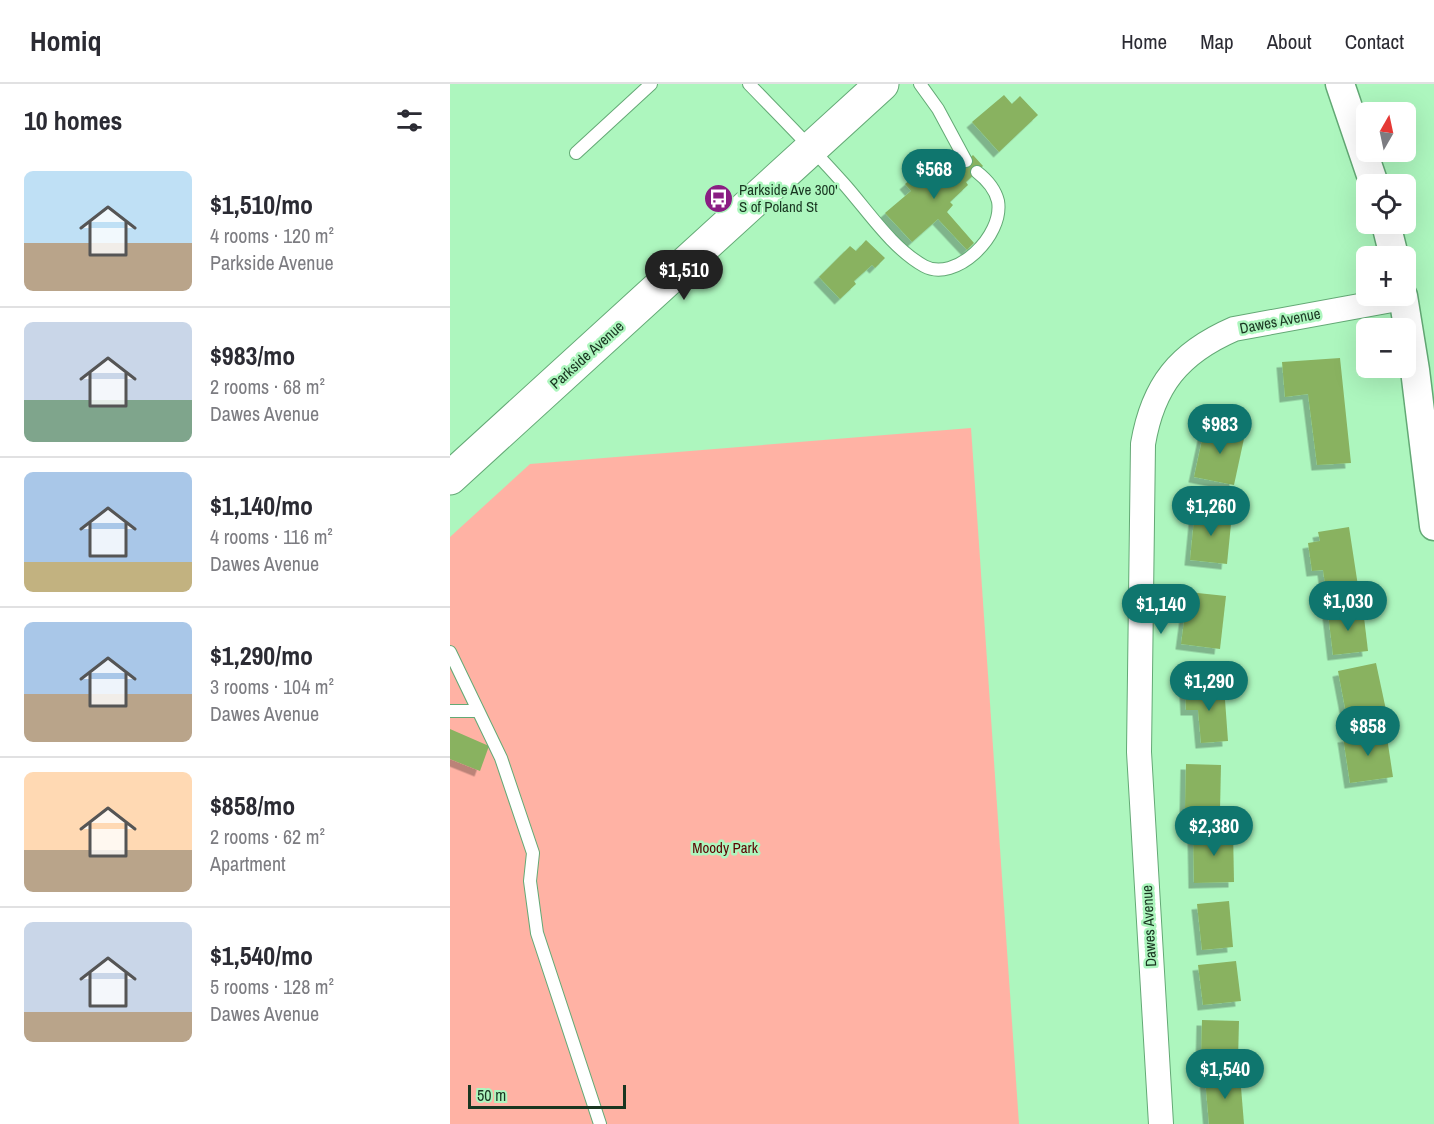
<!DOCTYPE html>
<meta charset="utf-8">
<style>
:root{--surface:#fff;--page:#f7f7f7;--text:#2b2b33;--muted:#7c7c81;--line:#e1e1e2;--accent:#0f766e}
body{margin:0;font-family:"Archivo Narrow",sans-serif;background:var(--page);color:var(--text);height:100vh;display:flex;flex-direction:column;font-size:22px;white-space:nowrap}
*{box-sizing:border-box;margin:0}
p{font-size:20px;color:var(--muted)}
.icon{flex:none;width:33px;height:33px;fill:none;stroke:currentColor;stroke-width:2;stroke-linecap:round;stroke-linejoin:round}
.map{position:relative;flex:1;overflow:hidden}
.side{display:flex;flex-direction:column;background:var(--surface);width:450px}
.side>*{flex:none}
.needle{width:39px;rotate:9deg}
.tools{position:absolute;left:906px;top:18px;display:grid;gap:12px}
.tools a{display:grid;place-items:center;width:60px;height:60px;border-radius:9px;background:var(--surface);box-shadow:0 6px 24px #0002;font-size:30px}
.scale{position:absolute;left:18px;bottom:15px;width:158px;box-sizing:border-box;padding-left:6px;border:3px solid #193621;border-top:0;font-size:16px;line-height:21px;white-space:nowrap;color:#193621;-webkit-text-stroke:4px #adf6be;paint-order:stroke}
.price{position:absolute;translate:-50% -51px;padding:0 14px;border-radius:21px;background:var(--accent);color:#fff;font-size:20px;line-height:39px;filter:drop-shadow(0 2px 3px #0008)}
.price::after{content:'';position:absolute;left:50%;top:36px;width:18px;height:14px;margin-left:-9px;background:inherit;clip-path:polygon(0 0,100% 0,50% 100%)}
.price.active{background:#222;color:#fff}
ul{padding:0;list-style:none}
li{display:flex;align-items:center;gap:18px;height:150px;padding:0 24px}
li+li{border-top:2px solid var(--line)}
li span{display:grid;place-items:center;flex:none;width:168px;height:120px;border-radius:9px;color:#555}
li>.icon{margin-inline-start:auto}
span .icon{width:72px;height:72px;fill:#fffc;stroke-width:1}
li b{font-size:26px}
h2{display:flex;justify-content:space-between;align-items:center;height:72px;padding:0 24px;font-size:26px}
header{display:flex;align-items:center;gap:36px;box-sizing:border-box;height:84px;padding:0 30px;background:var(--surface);border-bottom:2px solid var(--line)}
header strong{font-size:28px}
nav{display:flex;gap:33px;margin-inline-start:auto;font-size:21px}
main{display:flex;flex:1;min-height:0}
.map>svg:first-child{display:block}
.green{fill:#ffb2a4}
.building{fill:#89b261;filter:url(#shadow)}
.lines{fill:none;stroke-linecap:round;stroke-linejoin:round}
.service-casing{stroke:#63a975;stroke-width:14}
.minor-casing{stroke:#63a975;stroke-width:26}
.tertiary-casing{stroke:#63a975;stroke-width:31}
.secondary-casing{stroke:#63a975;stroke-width:35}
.service{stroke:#fff;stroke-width:12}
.minor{stroke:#fff;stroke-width:24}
.tertiary{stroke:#fff;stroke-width:28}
.secondary{stroke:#fff;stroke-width:33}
.labels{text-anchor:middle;stroke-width:5;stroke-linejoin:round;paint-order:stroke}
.poi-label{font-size:15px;fill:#193621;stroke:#adf6be;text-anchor:start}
.street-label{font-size:15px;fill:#193621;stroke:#adf6be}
.park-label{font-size:15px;fill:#5a0200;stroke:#adf6be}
</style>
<header>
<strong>Homiq</strong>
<nav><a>Home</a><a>Map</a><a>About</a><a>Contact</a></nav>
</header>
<main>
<section class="side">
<h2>10 homes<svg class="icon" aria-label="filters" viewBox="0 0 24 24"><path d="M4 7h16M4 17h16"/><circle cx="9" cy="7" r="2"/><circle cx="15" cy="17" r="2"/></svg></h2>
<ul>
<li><span style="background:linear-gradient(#bfe0f5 60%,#b9a48a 0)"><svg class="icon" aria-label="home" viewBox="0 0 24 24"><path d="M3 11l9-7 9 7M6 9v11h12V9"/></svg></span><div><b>$1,510/mo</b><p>4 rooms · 120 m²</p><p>Parkside Avenue</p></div></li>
<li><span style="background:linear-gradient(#c9d6e8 65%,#7fa58c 0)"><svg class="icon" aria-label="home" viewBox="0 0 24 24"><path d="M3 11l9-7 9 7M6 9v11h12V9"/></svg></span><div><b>$983/mo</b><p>2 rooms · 68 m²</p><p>Dawes Avenue</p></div></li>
<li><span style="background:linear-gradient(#a9c7e8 75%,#c2b280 0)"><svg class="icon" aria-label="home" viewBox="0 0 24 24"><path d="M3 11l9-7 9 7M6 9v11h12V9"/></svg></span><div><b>$1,140/mo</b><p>4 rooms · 116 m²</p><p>Dawes Avenue</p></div></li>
<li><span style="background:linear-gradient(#a9c7e8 60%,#b9a48a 0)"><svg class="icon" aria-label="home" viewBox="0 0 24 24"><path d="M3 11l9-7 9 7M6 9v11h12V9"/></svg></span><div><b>$1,290/mo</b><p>3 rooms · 104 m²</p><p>Dawes Avenue</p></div></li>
<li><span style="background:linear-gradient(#ffd9b3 65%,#b9a48a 0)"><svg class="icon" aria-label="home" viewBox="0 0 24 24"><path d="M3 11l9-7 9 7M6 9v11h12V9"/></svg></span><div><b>$858/mo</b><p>2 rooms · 62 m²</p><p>Apartment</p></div></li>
<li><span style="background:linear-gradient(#c9d6e8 75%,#b9a48a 0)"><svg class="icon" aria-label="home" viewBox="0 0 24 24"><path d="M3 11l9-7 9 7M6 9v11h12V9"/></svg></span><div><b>$1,540/mo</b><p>5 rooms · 128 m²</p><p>Dawes Avenue</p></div></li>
</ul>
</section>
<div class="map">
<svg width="984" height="1040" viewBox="0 0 984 1040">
<defs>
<filter id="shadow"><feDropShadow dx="-5.5" dy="5.5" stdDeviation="0" flood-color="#0004"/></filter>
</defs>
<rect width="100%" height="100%" fill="#adf6be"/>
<!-- green -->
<path class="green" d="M521,344L569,1040H0V453L80,380Z"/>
<!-- building -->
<g class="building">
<path d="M554,11L562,20L570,12L588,31L549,68L522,38Z"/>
<path d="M523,71L533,82L516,98L518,101L500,118L503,121L497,128L524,159L517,166L488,135L462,158L435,129L461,107L455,100L473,85L478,90L494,75L505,87Z"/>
<path d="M416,156L435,174L425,184L422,181L404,197L406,200L390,215L369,193L400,162L406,167Z"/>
<path d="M890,274L901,379L867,381L858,310L835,313L832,278Z"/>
<path d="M755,342L795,350L784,401L744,393Z"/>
<path d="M745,426L782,430L777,480L740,476Z"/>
<path d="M899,443L908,502L876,507L873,486L862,487L858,459L870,457L868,448Z"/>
<path d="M738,508L776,512L770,565L731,560Z"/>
<path d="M913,525L918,567L883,571L878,529Z"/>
<path d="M926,579L936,626L897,634L888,587Z"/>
<path d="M774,602L778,657L751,659L748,626H736L735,605Z"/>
<path d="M0,645L39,662L30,687L0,675Z"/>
<path d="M936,647L943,693L900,699L893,653Z"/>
<path d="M736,680L771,681L770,727L735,726Z"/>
<path d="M783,746L784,798L744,799L743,747Z"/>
<path d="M779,817L783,863L752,866L747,820Z"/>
<path d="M786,877L791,917L753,921L748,881Z"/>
<path d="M752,936L789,937L788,976L751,975Z"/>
<path d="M790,991L794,1040H759L755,994Z"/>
</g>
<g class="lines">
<defs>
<g id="service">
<path d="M299,0C331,33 363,65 394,100C418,127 442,164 474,182C505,199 554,152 548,117C545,105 536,95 527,88"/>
<path d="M470,0L488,25L516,77"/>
<path d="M126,69L201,0"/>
<path d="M0,568L51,674L83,769L80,797L87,849L150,1040"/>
<path d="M0,627H27"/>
</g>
<path id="minor" d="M711,1040L689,668L693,360C703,301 729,269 784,245L953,214"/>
<g id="tertiary">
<path d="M890,0L924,100"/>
<path d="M936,140L944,172"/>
<path d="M953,212L965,286L984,442"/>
</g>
<path id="secondary" d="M0,394L432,0"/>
</defs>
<!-- service casing -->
<use href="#service" class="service-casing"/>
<!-- minor casing -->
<use href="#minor" class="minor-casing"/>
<!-- tertiary casing -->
<use href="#tertiary" class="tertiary-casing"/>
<!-- secondary casing -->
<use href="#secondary" class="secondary-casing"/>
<!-- service -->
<use href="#service" class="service"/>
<!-- minor -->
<use href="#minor" class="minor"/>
<!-- tertiary -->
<use href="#tertiary" class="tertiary"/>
<!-- secondary -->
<use href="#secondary" class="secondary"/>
</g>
<!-- icons -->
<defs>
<symbol id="bus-disc" viewBox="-11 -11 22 22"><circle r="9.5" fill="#8a1e83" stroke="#adf6be"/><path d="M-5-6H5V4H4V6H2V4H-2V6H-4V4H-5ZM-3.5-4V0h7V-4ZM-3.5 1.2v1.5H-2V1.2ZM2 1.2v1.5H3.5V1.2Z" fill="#fff"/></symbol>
</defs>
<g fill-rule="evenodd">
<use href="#bus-disc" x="252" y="98" width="33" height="33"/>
</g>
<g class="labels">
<!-- poi labels -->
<g class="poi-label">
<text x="289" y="111">Parkside Ave 300'<tspan x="289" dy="17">S of Poland St</tspan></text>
</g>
<!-- street labels -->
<g class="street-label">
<text transform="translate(830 237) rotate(-11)" y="5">Dawes Avenue</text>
<text transform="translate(137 271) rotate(-42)" y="5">Parkside Avenue</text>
<text transform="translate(699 842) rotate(-93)" y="5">Dawes Avenue</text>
</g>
<!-- park labels -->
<g class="park-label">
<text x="275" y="769">Moody Park</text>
</g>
</g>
</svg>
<div class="tools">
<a><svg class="needle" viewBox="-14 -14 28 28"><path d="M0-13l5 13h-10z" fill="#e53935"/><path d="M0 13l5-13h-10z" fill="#7c7c81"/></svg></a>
<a><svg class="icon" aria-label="locate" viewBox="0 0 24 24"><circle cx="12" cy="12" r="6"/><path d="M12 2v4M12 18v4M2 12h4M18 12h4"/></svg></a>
<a>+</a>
<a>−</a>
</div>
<div class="scale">50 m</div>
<b class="price" style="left:484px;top:116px">$568</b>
<b class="price active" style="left:234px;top:217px">$1,510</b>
<b class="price" style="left:770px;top:371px">$983</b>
<b class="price" style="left:761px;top:453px">$1,260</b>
<b class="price" style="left:898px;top:548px">$1,030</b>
<b class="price" style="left:711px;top:551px">$1,140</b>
<b class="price" style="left:759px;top:628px">$1,290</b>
<b class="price" style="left:918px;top:673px">$858</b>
<b class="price" style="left:764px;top:773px">$2,380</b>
<b class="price" style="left:775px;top:1016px">$1,540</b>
</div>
</main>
